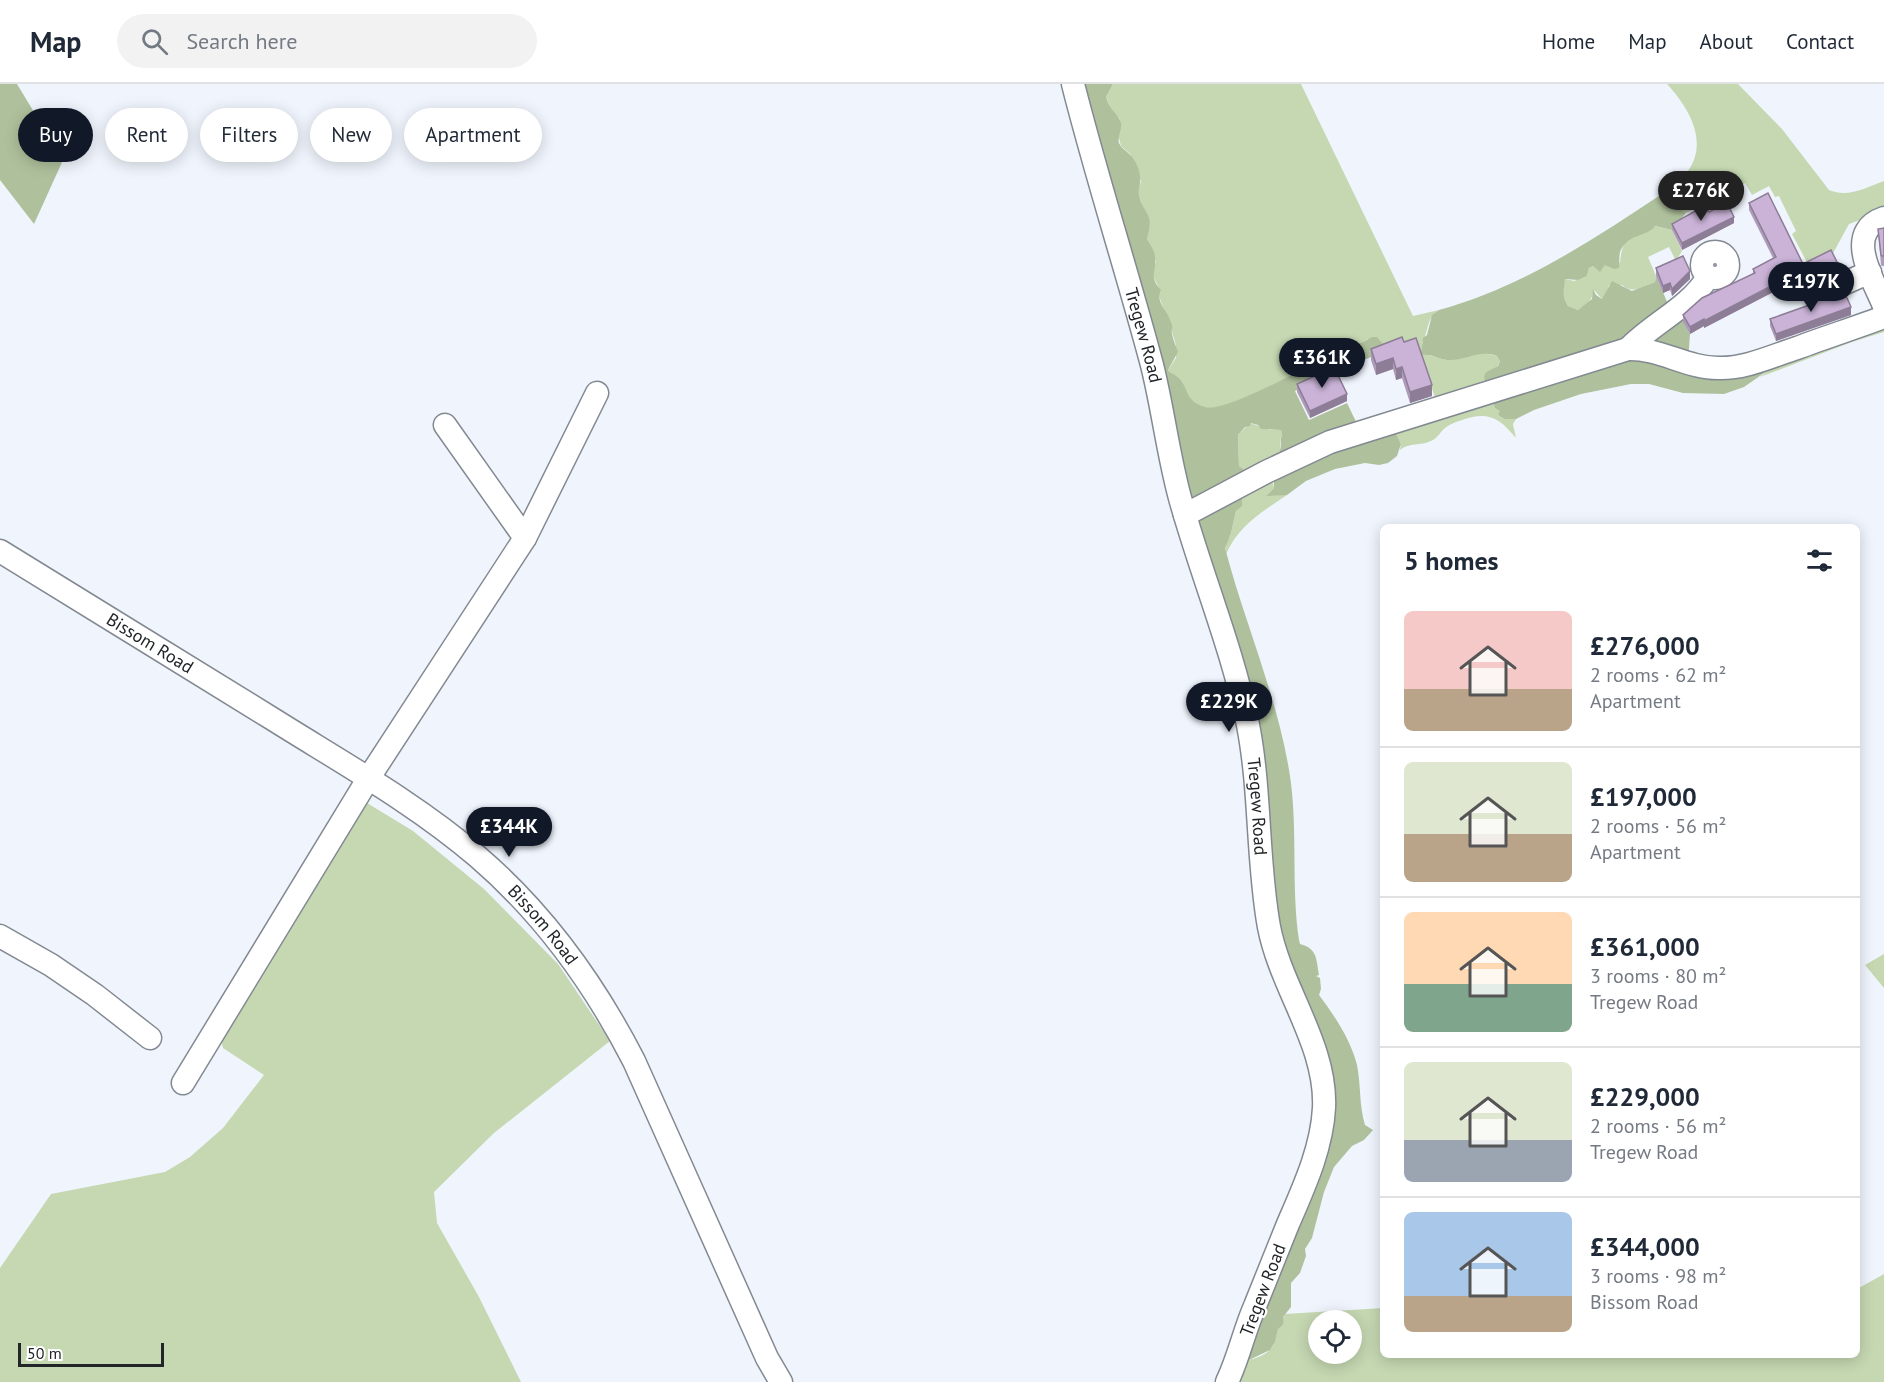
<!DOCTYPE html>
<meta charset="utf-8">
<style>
:root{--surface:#fff;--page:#f2f2f3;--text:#1f2937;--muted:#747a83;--line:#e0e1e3;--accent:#111827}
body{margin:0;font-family:"PT Sans",sans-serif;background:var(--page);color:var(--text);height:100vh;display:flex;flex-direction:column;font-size:22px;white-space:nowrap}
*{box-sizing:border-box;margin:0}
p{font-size:20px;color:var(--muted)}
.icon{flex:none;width:33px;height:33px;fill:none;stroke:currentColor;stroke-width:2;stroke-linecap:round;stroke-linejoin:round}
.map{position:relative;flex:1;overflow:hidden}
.drawer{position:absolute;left:1380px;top:440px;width:480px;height:834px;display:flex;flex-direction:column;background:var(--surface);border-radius:9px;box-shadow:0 3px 15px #0003}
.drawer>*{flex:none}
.banner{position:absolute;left:18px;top:24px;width:570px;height:54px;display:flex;gap:12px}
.buttons{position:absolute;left:1308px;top:1226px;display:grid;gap:12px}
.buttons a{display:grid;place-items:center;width:54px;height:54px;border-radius:50%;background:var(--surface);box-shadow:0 3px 15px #0003;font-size:30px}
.scale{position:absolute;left:18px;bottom:15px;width:146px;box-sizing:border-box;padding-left:6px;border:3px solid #222528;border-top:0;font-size:16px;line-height:21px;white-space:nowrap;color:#222528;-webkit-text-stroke:4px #fff;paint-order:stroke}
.price{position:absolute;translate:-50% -51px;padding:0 14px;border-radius:21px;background:var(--accent);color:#fff;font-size:20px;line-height:39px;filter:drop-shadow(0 2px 3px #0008)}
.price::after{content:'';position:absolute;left:50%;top:36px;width:18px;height:14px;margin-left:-9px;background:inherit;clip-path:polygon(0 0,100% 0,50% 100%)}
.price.on{background:#222;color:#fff}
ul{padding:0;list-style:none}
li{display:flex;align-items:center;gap:18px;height:150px;padding:0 24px}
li+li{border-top:2px solid var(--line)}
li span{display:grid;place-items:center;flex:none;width:168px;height:120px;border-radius:9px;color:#555}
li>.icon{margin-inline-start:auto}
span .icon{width:72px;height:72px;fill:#fffc;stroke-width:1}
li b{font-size:26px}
h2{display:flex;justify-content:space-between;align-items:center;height:72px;padding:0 24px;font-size:26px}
.tag{padding:0 21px;border-radius:27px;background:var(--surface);box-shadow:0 3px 15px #0003;font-size:21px;line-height:54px}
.tag.on{background:var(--accent);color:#fff}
header{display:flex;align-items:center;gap:36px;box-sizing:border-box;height:84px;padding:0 30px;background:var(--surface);border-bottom:2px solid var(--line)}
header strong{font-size:28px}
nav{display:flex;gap:33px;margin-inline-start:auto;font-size:21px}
.search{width:420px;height:54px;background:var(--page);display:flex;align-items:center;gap:15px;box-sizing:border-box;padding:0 21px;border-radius:33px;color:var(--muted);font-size:22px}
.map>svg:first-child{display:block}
.green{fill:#c5d8b2;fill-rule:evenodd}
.forest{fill:#afc19c}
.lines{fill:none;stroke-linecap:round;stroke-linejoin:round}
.minor-casing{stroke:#838992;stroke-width:25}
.minor{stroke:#fff;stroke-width:22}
.wall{fill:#ae9ab9}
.shaded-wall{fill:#8d7d96}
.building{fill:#cab3d7;stroke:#8d7d96;stroke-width:1.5}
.labels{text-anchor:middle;stroke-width:4.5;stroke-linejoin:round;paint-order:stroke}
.street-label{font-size:18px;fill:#222528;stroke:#fff}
</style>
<header>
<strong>Map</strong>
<div class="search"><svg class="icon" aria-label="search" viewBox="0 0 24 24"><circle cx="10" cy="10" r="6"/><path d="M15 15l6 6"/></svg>Search here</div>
<nav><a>Home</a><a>Map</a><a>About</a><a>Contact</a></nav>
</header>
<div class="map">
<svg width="1884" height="1298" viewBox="0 0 1884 1298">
<rect width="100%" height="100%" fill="#f0f5fd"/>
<!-- green -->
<g class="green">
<path d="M1113,0H1301L1413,232L1439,226C1426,234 1429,247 1422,259L1425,270L1446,276L1484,269L1497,272L1500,277C1489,302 1461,311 1438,323L1418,261L1387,265L1368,255L1361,259H1351C1326,272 1228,329 1206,324C1183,318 1190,304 1179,294C1175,291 1171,290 1168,286L1176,274V261L1172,248L1171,237L1165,229L1159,212V204L1154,194L1153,184L1156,178L1147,155L1150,141L1138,109L1141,97L1130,70L1121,62L1118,50L1121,41L1120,35L1111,27L1106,13Z"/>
<path d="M1667,0H1738L1782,45L1829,106C1848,114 1865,104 1884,97V127L1849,140L1831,173L1810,184L1792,150L1796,147L1779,112L1775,113L1769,102L1752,111L1745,99L1686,129L1679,127L1675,112L1662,110C1671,103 1681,97 1687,88C1710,58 1688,23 1667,0Z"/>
<path d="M1654,142L1672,146L1682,167L1676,177L1669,163L1648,173L1656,192L1655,198C1643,202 1633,211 1622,201H1609L1606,211L1602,215L1594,206C1592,216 1587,221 1578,226L1568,222L1562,210L1565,195L1574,197L1587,192L1589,184L1593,182L1600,187L1605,181L1620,179C1623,143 1638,159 1654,142Z"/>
<path d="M1884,234V248L1852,258L1760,293L1773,283Z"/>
<path d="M1495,307V324L1501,327L1498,331L1504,335H1516L1513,340L1516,354C1499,333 1487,327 1462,336C1456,338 1450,340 1445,344C1440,348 1438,354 1431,357C1421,362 1409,358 1400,366L1401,360L1394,345Z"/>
<path d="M1250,339L1270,346H1281L1282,352L1280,356V367L1272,396L1274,404L1267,411H1287C1262,428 1239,441 1226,470L1225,461L1231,449L1236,427L1249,389L1239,382L1238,351Z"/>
<path d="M367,719L413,747L484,805L558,880L610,957L494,1049L434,1108L437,1139L479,1213L521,1298H0V1184L51,1110L165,1088L190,1073L223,1044L264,991L223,964L220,953Z"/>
<path d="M1884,870V904L1865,881Z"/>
<path d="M1884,1190V1298H1228L1237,1278C1247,1277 1266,1273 1272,1263C1276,1258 1276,1251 1278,1245L1282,1242L1284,1237L1283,1234L1285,1230L1383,1224V1270H1857V1205ZM1318,1236H1352V1269H1318Z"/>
</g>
<!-- forest -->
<g class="forest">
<path d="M0,0H17L63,76L34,140L0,96Z"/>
<path d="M1074,0H1113L1106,13C1109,25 1115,27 1120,36C1124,43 1117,51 1119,59C1122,66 1131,69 1134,76C1138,81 1141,91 1140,98C1140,103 1138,107 1139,111C1144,132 1155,128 1147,155C1150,161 1155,166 1155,173C1157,188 1148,192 1161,206C1154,218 1170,229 1172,241C1173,246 1171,244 1172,250C1173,256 1176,262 1178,268L1168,286C1171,290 1175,290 1179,294C1190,305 1184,317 1205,323C1226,330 1326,272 1351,259H1361L1372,253H1377L1387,265L1384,268L1333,288L1295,307L1309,336L1347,319L1361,348L1394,345L1401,360L1397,372L1388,379L1379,381L1365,379L1335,385L1306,397L1287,411L1266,412L1274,404C1273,389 1276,380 1280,366C1282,360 1279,357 1282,352L1281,346L1261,345L1258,341L1251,339L1250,342L1245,343L1238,351L1239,382L1249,389L1242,412V422L1236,427L1231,449L1225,464C1245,540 1278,614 1290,692C1298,746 1291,802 1299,856L1300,860C1318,865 1316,875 1319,891L1316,892L1320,894L1321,905L1319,911C1334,931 1351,956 1357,981C1361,1001 1359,1021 1365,1041L1373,1046L1364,1056L1352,1062L1334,1083L1324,1108L1312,1154L1305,1165L1306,1172L1300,1189L1291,1199V1223L1283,1233C1285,1239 1283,1242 1278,1245L1275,1258L1270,1266L1247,1277L1325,1027L1289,904L1256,686Z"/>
<path d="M1662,110L1675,112L1678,115L1677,124L1686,129L1672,146L1655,142C1647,153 1631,149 1622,164C1618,169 1620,178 1619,184L1614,185L1605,181L1600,188L1593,182L1589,184L1587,192L1578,196L1565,195C1564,209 1561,209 1568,222L1578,226L1592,215L1593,205L1596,211L1602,215L1612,197L1632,207L1655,198L1656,192L1668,220L1673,218L1690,250L1688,278L1773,283L1744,303L1724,310L1683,309L1649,300H1631L1581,310L1534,326L1516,335H1504L1498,331L1500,327L1495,324C1494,316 1481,299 1485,290C1487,286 1494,285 1498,282L1500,277L1497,272C1480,265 1467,276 1450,276C1439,276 1432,269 1421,271L1423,254L1427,251L1432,231L1439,226C1522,203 1591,157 1662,110Z"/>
</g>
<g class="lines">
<defs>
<g id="minor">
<path id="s1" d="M1073,0C1097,95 1127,187 1152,281C1163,325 1168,370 1180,414C1201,490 1232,563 1248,641C1261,708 1257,777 1269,843C1281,905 1327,961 1324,1024C1322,1064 1304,1103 1288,1140C1277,1167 1266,1194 1255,1222C1244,1247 1239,1273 1227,1298"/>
<path d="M1884,134C1843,148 1873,195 1884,222"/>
<circle cx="1715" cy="181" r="13"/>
<path d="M1820,210L1870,188"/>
<path d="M1628,265C1654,238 1688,225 1708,193"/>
<path d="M445,341L525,454"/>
<path d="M1185,431L1266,388L1330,358L1628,265C1659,264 1687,284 1718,284C1745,285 1772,272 1797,264C1826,253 1855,244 1884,233"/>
<path id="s2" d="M0,467C90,523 181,578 271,634C341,678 415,719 478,773C543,829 595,901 634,977L767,1274L781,1298"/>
<path d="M0,852L51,881L95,911L150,954"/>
<path d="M183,999L368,695L525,454L597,309"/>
</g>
</defs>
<!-- minor casing -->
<use href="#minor" class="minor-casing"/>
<!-- minor -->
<use href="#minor" class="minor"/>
</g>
<!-- wall -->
<g class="wall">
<path d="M1749,119L1803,180L1838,187L1814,198L1809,203L1807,208L1800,194L1704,244V242L1690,250L1683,238V231L1753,189V185L1773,174L1749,126Z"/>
<path d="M1709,128L1734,139L1682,166L1672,146V140Z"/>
<path d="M1884,144V182H1882L1881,181L1878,145Z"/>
<path d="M1656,184L1690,195L1672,212L1670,206L1663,209L1656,192Z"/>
<path d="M1813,214L1851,231L1776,257L1770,242V235L1813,219Z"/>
<path d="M1404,258L1432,312L1410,319L1402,294L1396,296L1393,285L1376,291L1371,276V265Z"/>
<path d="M1297,300L1347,317L1310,334L1297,308Z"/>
</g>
<!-- shaded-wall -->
<g class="shaded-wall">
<path d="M1734,133V139L1682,166V159Z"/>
<path d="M1838,180V187L1814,198L1809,203L1807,208V201L1809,195L1814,191Z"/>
<path d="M1690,187V195L1672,212V205Z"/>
<path d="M1800,187V194L1704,244V237Z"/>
<path d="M1670,199V206L1663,209V202Z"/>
<path d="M1851,223V231L1776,257V250Z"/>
<path d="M1704,235V242L1690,250V243Z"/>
<path d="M1393,274V285L1376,291V280Z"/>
<path d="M1402,283V294L1396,296V285Z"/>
<path d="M1432,301V312L1410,319V308Z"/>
<path d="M1347,310V317L1310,334V327Z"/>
</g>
<!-- building -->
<g class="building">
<path d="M1768,109L1803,180L1831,166L1838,180L1814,191L1809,195L1807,201L1800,187L1704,237V235L1690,243L1683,231L1702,214L1755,189L1753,185L1776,173L1749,119Z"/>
<path d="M1727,119L1734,133L1682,159L1672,140L1706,121L1709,128Z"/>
<path d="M1884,144V172H1882L1881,171L1878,145Z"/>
<path d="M1683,172L1690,187L1672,205L1670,199L1663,202L1656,184Z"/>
<path d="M1844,207L1851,223L1776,250L1770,235L1815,219L1813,214L1825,215Z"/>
<path d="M1402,253L1404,258L1416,254L1432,301L1410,308L1402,283L1396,285L1393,274L1376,280L1371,265Z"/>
<path d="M1334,283L1347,310L1310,327L1297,300Z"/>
</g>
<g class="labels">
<!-- street labels -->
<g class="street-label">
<text dy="6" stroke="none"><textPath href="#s1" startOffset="261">Tregew Road</textPath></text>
<text dy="6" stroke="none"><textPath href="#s2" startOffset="176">Bissom Road</textPath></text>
<text dy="6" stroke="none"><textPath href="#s1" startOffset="747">Tregew Road</textPath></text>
<text dy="6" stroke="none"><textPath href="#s2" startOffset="662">Bissom Road</textPath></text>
<text transform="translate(1263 1206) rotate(-69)" y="6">Tregew Road</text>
</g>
</g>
</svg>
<div class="buttons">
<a><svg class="icon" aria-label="locate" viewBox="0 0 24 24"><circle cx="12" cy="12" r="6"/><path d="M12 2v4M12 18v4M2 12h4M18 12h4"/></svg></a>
</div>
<div class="scale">50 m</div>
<b class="price on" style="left:1701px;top:138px">£276K</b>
<b class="price" style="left:1811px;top:229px">£197K</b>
<b class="price" style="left:1322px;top:305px">£361K</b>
<b class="price" style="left:1229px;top:649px">£229K</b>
<b class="price" style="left:509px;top:774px">£344K</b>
<div class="banner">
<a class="tag on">Buy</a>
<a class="tag">Rent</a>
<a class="tag">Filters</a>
<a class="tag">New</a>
<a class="tag">Apartment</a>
</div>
<section class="drawer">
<h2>5 homes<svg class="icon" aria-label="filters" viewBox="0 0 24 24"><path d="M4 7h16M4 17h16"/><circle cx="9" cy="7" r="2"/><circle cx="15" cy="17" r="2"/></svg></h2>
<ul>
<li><span style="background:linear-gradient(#f6c9c9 65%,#b9a48a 0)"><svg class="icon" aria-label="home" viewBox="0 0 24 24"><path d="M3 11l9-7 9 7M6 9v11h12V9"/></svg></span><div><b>£276,000</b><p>2 rooms · 62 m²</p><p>Apartment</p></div></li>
<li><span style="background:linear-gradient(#dfe7d0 60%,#b9a48a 0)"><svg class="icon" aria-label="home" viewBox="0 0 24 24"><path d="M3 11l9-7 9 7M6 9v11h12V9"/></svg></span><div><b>£197,000</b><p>2 rooms · 56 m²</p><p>Apartment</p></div></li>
<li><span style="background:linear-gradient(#ffd9b3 60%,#7fa58c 0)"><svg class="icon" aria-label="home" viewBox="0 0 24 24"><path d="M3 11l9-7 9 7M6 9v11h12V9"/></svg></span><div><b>£361,000</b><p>3 rooms · 80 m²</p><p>Tregew Road</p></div></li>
<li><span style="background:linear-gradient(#dfe7d0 65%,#9aa5b1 0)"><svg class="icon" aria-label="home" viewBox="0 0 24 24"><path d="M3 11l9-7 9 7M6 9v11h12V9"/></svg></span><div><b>£229,000</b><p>2 rooms · 56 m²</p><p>Tregew Road</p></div></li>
<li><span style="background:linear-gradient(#a9c7e8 70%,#b9a48a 0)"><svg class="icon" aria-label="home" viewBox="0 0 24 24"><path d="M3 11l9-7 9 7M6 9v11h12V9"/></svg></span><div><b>£344,000</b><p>3 rooms · 98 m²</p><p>Bissom Road</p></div></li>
</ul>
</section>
</div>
